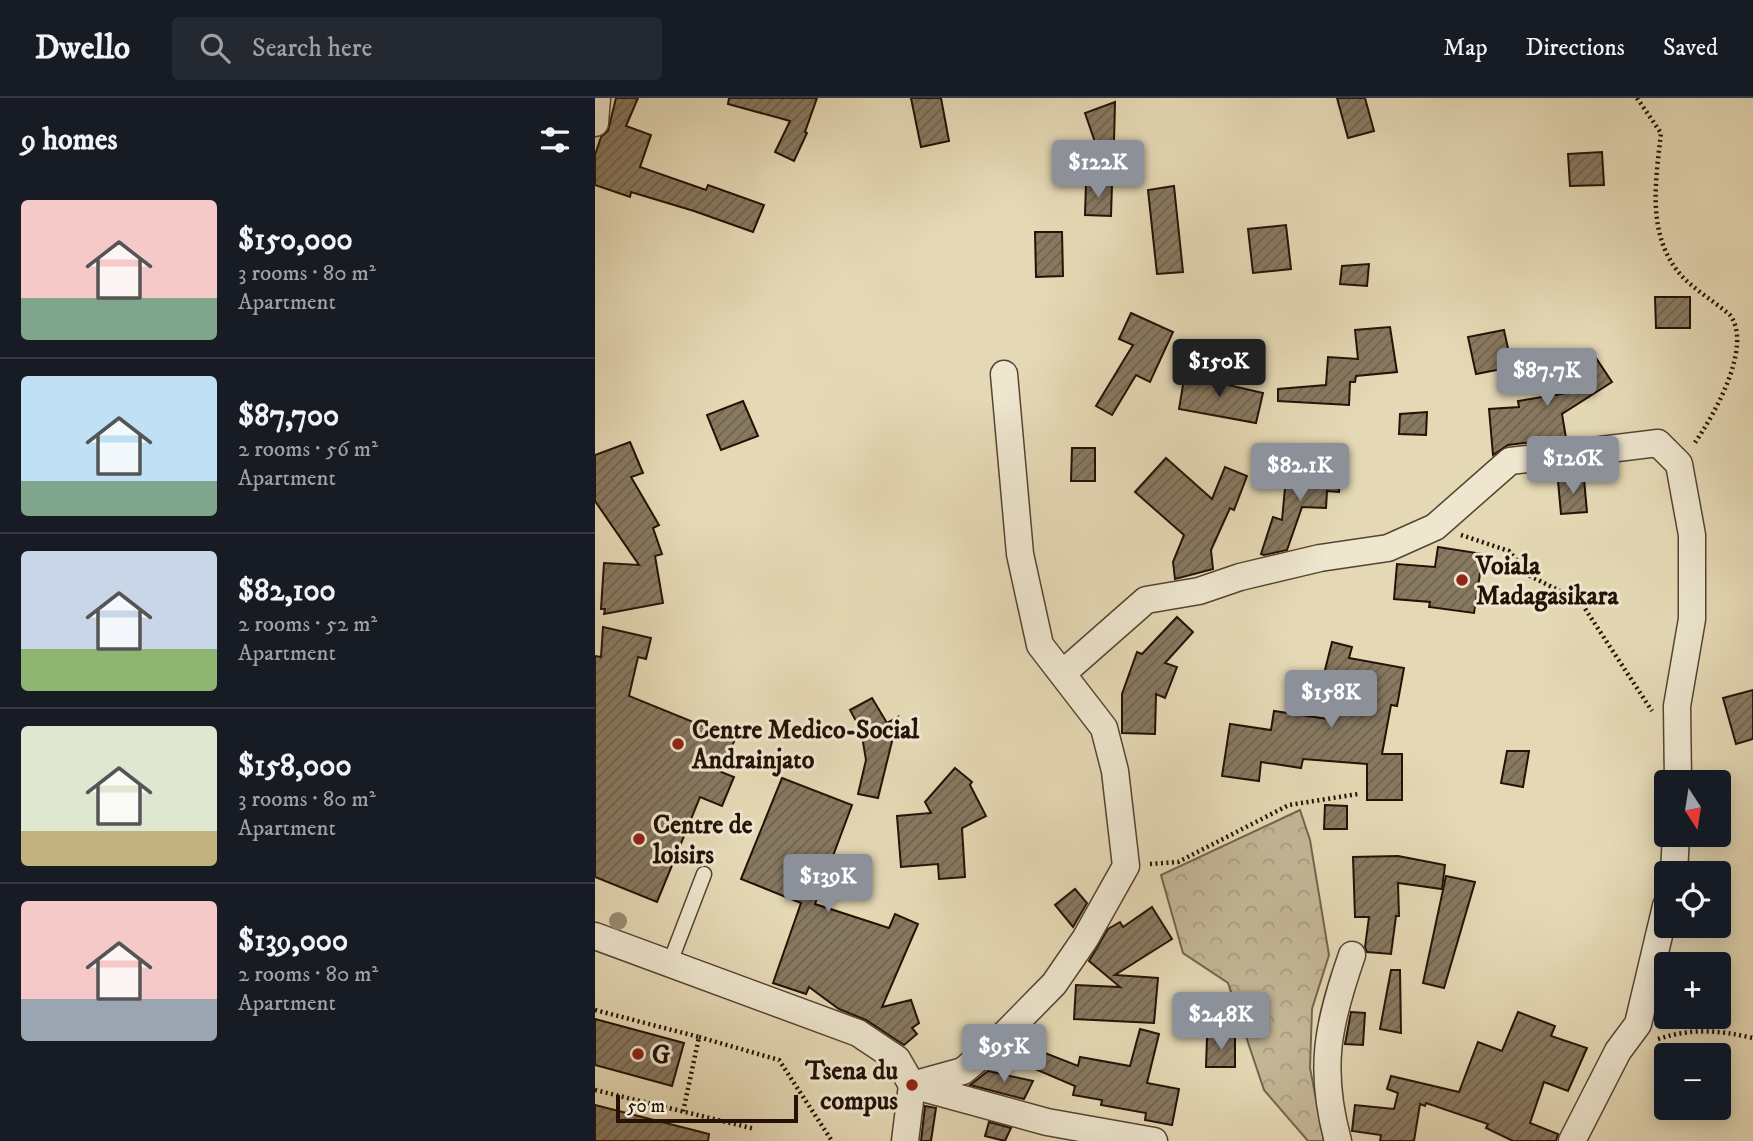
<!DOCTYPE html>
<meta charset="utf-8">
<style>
:root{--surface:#171b24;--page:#242831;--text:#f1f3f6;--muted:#9ea1a6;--line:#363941;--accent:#8c9099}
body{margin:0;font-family:"IM FELL DW Pica",serif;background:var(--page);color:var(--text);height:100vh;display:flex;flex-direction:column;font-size:26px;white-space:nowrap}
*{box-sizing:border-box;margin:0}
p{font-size:23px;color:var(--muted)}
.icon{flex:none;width:38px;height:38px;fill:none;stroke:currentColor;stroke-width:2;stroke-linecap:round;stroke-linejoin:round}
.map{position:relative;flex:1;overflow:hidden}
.details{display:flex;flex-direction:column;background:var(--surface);width:595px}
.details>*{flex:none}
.needle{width:46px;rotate:168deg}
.fabs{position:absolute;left:1059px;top:672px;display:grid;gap:14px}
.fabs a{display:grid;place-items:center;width:77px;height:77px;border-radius:7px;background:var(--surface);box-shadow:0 4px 18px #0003;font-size:35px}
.scale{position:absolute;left:21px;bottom:18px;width:182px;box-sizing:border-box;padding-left:7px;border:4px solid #241206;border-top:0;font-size:19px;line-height:24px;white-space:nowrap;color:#241206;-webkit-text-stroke:5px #eee6cf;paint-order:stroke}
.price{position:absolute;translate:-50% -60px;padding:0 16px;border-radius:7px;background:var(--accent);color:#fff;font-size:23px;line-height:46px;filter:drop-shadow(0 2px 4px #0008)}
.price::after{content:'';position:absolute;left:50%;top:42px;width:21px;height:16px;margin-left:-10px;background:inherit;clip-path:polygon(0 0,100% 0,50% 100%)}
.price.active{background:#222;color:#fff}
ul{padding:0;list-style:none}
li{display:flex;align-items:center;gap:21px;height:175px;padding:0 21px}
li+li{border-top:2px solid var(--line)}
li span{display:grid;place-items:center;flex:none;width:196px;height:140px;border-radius:7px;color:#555}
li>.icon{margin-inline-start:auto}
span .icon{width:84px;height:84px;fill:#fffc;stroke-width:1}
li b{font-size:30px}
h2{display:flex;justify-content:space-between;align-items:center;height:84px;padding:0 21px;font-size:30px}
header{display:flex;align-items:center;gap:42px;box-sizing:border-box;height:98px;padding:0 35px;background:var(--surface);border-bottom:2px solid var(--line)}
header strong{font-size:33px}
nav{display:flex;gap:38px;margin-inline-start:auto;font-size:24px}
.search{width:490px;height:63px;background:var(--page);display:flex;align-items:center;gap:18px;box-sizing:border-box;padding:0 24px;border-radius:7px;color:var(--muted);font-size:26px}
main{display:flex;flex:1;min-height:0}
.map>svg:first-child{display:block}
.forest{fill:url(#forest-crowns);stroke:#74644e;stroke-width:2}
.building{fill:url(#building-hatch);stroke:#241206;stroke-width:2}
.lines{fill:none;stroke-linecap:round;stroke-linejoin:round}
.service-casing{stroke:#544432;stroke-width:17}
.minor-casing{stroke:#544432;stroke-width:29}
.path{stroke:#241206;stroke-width:4.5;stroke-dasharray:2 3.5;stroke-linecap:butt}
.service{stroke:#eee6cf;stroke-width:14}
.minor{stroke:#eee6cf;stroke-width:26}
.tree{fill:#9a8b71}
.poi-dot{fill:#8f2418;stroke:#eee6cf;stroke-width:2.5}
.labels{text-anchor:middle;stroke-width:6;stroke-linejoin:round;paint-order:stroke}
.poi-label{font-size:26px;font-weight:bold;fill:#241206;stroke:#eee6cf;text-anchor:start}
</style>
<header>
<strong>Dwello</strong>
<div class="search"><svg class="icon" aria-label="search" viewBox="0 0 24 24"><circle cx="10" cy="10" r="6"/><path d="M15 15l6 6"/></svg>Search here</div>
<nav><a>Map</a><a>Directions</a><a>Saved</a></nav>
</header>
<main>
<section class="details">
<h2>9 homes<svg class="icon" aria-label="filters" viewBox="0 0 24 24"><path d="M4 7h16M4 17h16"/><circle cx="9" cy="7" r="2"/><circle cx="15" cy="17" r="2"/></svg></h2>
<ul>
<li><span style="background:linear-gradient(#f6c9c9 70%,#7fa58c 0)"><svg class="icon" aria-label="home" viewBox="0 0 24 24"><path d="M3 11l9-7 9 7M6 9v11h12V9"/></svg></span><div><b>$150,000</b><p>3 rooms · 80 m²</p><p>Apartment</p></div></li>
<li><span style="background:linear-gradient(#bfe0f5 75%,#7fa58c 0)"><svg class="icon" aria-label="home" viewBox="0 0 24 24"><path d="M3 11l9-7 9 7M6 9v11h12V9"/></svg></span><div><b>$87,700</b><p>2 rooms · 56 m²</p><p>Apartment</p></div></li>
<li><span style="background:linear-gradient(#c9d6e8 70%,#8fb573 0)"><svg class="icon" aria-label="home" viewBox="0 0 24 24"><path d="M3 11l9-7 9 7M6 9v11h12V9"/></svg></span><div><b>$82,100</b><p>2 rooms · 52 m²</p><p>Apartment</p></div></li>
<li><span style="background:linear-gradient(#dfe7d0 75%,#c2b280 0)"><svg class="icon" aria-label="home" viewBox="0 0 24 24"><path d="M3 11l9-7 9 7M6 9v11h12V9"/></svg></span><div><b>$158,000</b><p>3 rooms · 80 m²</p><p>Apartment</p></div></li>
<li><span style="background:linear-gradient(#f6c9c9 70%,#9aa5b1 0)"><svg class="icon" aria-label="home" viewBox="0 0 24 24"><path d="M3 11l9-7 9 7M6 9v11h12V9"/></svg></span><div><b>$139,000</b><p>2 rooms · 80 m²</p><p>Apartment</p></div></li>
</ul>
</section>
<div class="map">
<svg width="1158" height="1043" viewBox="0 0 1158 1043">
<defs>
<pattern id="forest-crowns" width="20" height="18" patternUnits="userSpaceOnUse" patternTransform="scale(1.75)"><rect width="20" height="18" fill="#c4b797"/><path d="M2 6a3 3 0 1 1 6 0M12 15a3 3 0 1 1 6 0" fill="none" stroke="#a89c81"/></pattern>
<pattern id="building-hatch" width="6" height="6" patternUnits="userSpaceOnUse" patternTransform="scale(1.75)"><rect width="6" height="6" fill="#887961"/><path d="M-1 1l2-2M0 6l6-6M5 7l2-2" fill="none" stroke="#6f624e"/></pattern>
</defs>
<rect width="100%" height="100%" fill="#e5d9b5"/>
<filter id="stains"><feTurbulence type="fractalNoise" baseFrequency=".00286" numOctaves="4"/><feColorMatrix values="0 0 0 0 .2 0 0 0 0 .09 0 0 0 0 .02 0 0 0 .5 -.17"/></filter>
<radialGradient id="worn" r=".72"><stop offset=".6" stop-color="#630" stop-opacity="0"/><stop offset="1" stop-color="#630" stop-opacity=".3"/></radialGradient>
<!-- forest -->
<path class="forest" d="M705,712L715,742L734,857L717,911L715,970L729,1043H713L669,992L633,885L588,855L566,777Z"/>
<!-- building -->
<g class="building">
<path d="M21,0H43L31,28L56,37L45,69L111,92L113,87L169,107L158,134L99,113L36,94L35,99L0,87V57L6,39L13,33Z"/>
<path d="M134,0H222L210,34L212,35L199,63L180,54L195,23L133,6Z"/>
<path d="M316,0H346L354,43L326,49Z"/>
<path d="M742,0H770L779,33L753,40Z"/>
<path d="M520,4L519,44L502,50L490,15Z"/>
<path d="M1007,54L1009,87L975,88L973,56Z"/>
<path d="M491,85L517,86L516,118L490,117Z"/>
<path d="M579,88L588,174L562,176L553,92Z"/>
<path d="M691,127L696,171L658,175L653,131Z"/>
<path d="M440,134H467L468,178L441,179Z"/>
<path d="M774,166L772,188L745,186L747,168Z"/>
<path d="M1060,199H1095V230H1061Z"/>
<path d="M536,215L578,234L555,284L541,277L517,317L501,308L538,247L524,241Z"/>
<path d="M795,229L802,274L761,278L760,284H755L754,307L683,303V291L731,287L733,259L763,261L760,232Z"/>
<path d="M909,232L917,269L881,276L873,239Z"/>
<path d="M990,254H997L1017,284L967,316L971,340L913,347L898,357L894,311L924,309L923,303L984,293L968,268Z"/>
<path d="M590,275L625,281V285L668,295L661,325L584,311Z"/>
<path d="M148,303L163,338L126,352L112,317Z"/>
<path d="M832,314L831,337L804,336L805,316Z"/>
<path d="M35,344L48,375L36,379L64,427L58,430L67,456L60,458L68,505L9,516L10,511H6L9,465L44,467L0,403V357Z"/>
<path d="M477,350H500V383H476Z"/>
<path d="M571,360L617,401L630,369L652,378L639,412L635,410L616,452L618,471L580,481L578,464L589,437L540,394Z"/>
<path d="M692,369L746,373L744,394L732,393L731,410L707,409L692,452L669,457L666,456L678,419L687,422Z"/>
<path d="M989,381L992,414L966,416L963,383Z"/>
<path d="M843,449L888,456L879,515L834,509L835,504L799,501L802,466L840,469Z"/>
<path d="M582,519L598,534L570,565L582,569L570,600L561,596L560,636L527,635V596L542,554L547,556Z"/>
<path d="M8,529L56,540L51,561L43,559L34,598L140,641L126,674L139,679L127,708L105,699L62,804L0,779V558L6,559Z"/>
<path d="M737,544L757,549L754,560L809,570L802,608L796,607L787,656H807V702H772V666L708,661L706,670L666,664L664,683L627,678L635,626L676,632L679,613L739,622L749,585L728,580Z"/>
<path d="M1158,592V641L1141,646L1128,600Z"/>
<path d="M277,600L292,625L303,619L283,700L263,696L271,662L266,632L255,612Z"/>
<path d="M912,653H934L928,689L906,685Z"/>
<path d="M360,670L377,684L375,687L391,718L367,730L370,779L344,781L343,766L306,769L302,718L336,715L330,704Z"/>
<path d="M187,680L257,707L220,806L294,830L300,816L323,826L287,909L316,902L324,925L317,930L322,936L309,947L271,922L244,911L214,889L211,896L178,885L206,805L146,781Z"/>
<path d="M730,707L752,708V731H729Z"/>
<path d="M803,758L850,767L847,791L803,785L804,818H801L796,856L772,854L770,849L774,819H760L758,759Z"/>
<path d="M851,778L880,784L849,890L828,885Z"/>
<path d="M480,791L492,805L478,829L460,807Z"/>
<path d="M557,809L577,841L520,877L563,880L559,925L479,921L481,887L525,889L494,863L513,831L525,824L528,829Z"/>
<path d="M796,872H805L806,935L785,931Z"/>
<path d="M756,914L770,915L768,947L750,946Z"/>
<path d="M923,914L960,928L956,938L992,950L973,993L949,984L935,1025L963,1036L961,1043H918L891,1030L893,1026L831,1005L830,1008L825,1006L819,1043H785L786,1037L757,1033L760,1007L799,1011L803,995L792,991L796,978L864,994L883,944L907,953Z"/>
<path d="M0,921L89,945L77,988L0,967Z"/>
<path d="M545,931L564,936L552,985L584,991L577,1027L550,1022L551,1015L506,1007L507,1002L478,997L480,988L433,968L440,951L483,968L485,959L535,968Z"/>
<path d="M612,939H640V969H611Z"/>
<path d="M393,973L438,983L429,1001L375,987Z"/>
<path d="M0,1007L114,1036L113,1043H0Z"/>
<path d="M330,1008L341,1010L336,1043H326Z"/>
<path d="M394,1024L416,1030L410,1043L390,1038Z"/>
</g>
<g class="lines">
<defs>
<path id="service" d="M74,867L109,776"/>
<g id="minor">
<path d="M0,25L2,0"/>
<path d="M468,575L551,502L604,493L645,479L725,460L793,450L840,429L915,363L1063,345L1084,366L1097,437V521L1082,608L1083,684"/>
<path d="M1079,775L1081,737"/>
<path d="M0,838L263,935L302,961L317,987L452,1024L559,1043"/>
<path d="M310,1043L317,987L368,973L402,944L459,886L490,841L531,768L520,673L509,630L445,547L425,456L409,276"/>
<path d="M743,1043C723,970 733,926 757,857"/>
<path d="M977,1043L1023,953L1043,926L1071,808"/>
</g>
</defs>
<!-- service casing -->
<use href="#service" class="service-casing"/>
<!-- minor casing -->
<use href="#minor" class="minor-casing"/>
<!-- path -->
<g class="path">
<path d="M1042,0L1066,35C1061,80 1052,132 1081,171C1094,189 1118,202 1135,217C1158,248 1120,316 1099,346"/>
<path d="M866,437L914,453L935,478L985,503L1057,613"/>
<path d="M555,766L583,764L694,707L763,696"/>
<path d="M0,912L104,939L88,1014"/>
<path d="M104,939L184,962L237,1043"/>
<path d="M1063,941C1097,930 1123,932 1158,940"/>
<path d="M0,992L160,1031"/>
</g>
<!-- service -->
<use href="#service" class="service"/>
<!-- minor -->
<use href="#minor" class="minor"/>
</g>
<!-- trees -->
<circle class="tree" cx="23" cy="823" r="9"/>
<!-- markers -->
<g class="poi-dot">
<circle cx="867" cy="482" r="7"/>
<circle cx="83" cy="646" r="7"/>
<circle cx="44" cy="741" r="7"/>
<circle cx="43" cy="956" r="7"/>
<circle cx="317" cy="987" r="7"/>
</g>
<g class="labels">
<!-- poi labels -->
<g class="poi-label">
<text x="881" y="476">Voiala<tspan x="881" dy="30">Madagasikara</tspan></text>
<text x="97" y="640">Centre Medico-Social<tspan x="97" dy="30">Andrainjato</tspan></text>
<text x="58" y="735">Centre de<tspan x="58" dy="30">loisirs</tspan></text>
<text x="57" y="965">G</text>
<text x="303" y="981" text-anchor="end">Tsena du<tspan x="303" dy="30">compus</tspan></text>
</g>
</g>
<rect width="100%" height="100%" filter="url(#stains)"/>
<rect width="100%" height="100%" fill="url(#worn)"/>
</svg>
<div class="fabs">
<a><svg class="needle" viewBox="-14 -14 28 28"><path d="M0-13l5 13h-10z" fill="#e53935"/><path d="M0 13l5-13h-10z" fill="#9ea1a6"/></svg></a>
<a><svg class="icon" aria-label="locate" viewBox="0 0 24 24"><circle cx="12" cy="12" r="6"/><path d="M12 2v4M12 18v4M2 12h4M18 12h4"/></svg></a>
<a>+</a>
<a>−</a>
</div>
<div class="scale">50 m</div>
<b class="price" style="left:503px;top:102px">$122K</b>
<b class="price active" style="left:624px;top:301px">$150K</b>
<b class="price" style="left:952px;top:310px">$87.7K</b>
<b class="price" style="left:978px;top:398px">$126K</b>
<b class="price" style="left:705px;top:405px">$82.1K</b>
<b class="price" style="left:736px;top:632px">$158K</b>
<b class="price" style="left:233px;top:816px">$139K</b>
<b class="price" style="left:626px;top:954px">$248K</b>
<b class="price" style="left:409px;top:986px">$95K</b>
</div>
</main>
